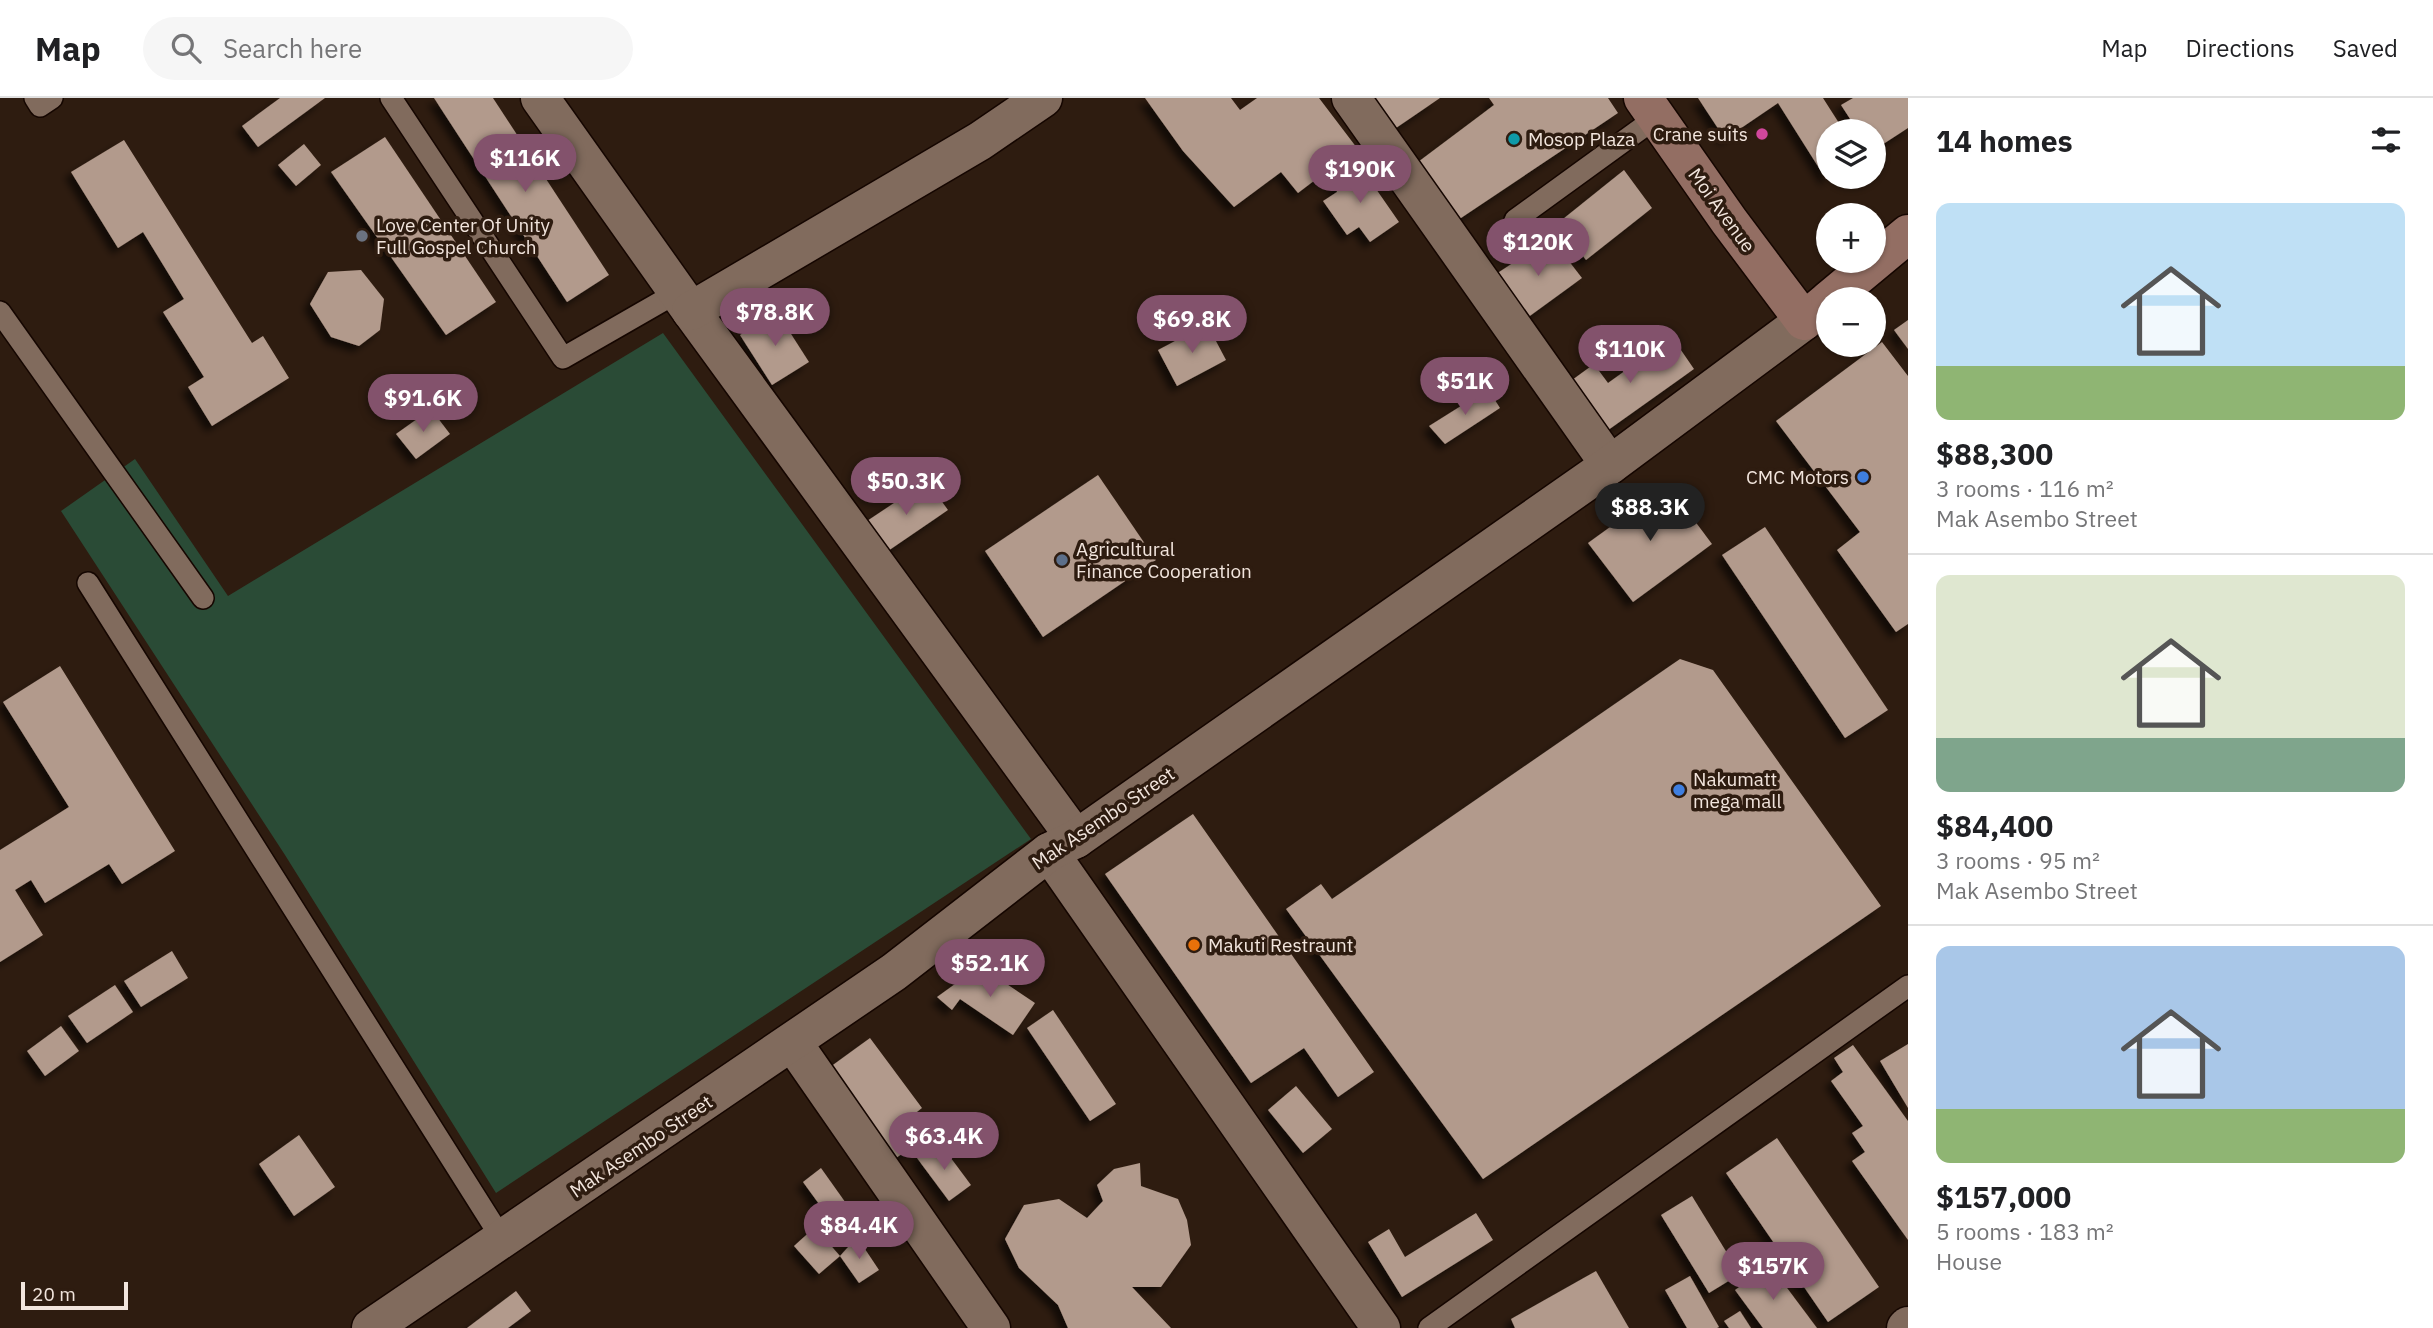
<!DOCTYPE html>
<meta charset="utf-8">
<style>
:root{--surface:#fff;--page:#f6f6f6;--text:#202124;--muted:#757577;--line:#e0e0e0;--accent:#83526c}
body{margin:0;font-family:"IBM Plex Sans",sans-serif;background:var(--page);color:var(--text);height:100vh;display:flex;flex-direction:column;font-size:26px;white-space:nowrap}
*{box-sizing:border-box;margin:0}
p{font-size:23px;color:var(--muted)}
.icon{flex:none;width:38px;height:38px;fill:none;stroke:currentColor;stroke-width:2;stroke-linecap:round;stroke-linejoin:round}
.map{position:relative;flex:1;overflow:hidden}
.drawer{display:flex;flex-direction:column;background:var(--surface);width:525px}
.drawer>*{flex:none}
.controls{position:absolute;left:1816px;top:21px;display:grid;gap:14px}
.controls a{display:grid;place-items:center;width:70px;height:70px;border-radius:50%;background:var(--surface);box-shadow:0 2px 5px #0004;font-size:35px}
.scale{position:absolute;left:21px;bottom:18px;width:107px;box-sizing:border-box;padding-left:7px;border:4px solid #f2e5dd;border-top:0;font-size:19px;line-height:24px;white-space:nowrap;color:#f2e5dd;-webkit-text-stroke:5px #2e1c10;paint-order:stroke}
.price{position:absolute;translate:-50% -60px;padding:0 16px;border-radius:24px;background:var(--accent);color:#fff;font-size:23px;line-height:46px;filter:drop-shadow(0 2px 4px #0008)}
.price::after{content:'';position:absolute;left:50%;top:42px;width:21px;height:16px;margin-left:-10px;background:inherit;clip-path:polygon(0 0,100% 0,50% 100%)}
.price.active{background:#222;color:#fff}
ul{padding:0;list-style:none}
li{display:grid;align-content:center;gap:14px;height:371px;padding:0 28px}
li+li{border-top:2px solid var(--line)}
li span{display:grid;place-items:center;height:217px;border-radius:14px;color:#555}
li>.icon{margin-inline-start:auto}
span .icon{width:126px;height:126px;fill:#fffc;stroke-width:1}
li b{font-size:30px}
h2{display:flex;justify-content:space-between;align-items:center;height:84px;padding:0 28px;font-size:30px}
header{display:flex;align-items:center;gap:42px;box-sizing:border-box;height:98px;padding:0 35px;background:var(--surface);border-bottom:2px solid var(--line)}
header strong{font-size:33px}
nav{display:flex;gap:38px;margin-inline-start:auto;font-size:24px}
.search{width:490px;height:63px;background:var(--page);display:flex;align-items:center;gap:18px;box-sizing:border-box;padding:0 24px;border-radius:38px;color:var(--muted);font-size:26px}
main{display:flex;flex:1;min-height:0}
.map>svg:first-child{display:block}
.green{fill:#2a4b36}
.building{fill:#b29a8c;filter:url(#shadow)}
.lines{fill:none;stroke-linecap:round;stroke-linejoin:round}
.lane-casing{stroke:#150600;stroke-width:24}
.street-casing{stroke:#150600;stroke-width:41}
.secondary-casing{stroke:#150600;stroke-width:41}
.lane{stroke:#816b5d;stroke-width:21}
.street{stroke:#816b5d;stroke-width:38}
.secondary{stroke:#936e63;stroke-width:38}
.hotel-dot{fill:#d1479c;stroke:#2e1c10;stroke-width:2.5}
.culture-dot{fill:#0f9aa8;stroke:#2e1c10;stroke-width:2.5}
.worship-dot{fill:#6b7280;stroke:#2e1c10;stroke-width:2.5}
.shop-dot{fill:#3f7fe0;stroke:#2e1c10;stroke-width:2.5}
.service-dot{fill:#5c6f8a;stroke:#2e1c10;stroke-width:2.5}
.food-dot{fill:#e8710a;stroke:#2e1c10;stroke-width:2.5}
.labels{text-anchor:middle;stroke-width:7;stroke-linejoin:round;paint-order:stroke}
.poi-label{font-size:19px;fill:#f2e5dd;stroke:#2e1c10;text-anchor:start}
.street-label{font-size:19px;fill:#f2e5dd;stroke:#2e1c10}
</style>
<header>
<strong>Map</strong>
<div class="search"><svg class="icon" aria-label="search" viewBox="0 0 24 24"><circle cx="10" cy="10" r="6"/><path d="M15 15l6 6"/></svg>Search here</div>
<nav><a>Map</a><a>Directions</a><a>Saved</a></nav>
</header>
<main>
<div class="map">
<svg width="1908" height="1230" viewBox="0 0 1908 1230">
<defs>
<filter id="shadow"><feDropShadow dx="-6" dy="6" stdDeviation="3.5" flood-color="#0009"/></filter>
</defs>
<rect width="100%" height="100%" fill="#2e1c10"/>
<!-- green -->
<path class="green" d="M663,235L1031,741L496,1095L285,757L61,413L135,361L228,498Z"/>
<!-- building -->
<g class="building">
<path d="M280,0H325L258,49L242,28Z"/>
<path d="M434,0H493L609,177L567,204Z"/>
<path d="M1145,0H1231L1240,12L1257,0H1319L1357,50L1298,95L1281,74L1234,109L1183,53Z"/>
<path d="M1374,0H1440L1396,30Z"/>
<path d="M1489,0H1608L1618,15L1455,124L1414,67L1494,7Z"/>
<path d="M1698,0H1823L1844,33H1829V80L1826,81L1778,5L1725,41Z"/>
<path d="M1853,0H1908V30L1874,52V33H1858L1841,7Z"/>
<path d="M385,39L496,204L446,237L331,74Z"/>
<path d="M124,42L252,245L263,238L289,280L212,328L188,289L204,279L163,214L184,201L143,134L118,150L71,74Z"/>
<path d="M304,46L321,67L296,88L278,67Z"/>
<path d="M1358,65L1399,124L1370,144L1359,129L1347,137L1323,103L1337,94L1335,81Z"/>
<path d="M1624,72L1652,110L1586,162L1558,125Z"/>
<path d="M1551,140L1582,180L1527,220L1493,178Z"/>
<path d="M361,172L384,201L380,232L359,248L331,239L310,206L328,174Z"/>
<path d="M777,214L809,264L772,287L740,237Z"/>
<path d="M1908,222V251L1894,232Z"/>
<path d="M1207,226L1226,262L1177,288L1158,252Z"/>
<path d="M1672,239L1694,271L1604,335L1568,285L1594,266L1608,285Z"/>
<path d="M1882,244L1908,278V526L1896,534L1837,452L1860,434L1776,323Z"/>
<path d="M1488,291L1500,310L1445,346L1429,328Z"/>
<path d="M431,311L450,336L416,361L396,336Z"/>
<path d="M1098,377L1156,462L1043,539L985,453Z"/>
<path d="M927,383L948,412L885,455L864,425Z"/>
<path d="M1668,387L1712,446L1633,504L1588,445Z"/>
<path d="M1765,429L1888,612L1845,640L1722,457Z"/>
<path d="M1680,561L1713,572L1881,808L1483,1081L1286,811L1321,786L1332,801Z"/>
<path d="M60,568L175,753L122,786L109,766L45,805L31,782L15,792L43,837L0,864V752L69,709L3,604Z"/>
<path d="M1193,716L1374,974L1338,999L1304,950L1251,985L1105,776Z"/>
<path d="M172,853L188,880L141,909L124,883Z"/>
<path d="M980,868L1035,905L1013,937L960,901L952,912L937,899Z"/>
<path d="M115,887L133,914L87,945L68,918Z"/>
<path d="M1053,912L1116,1006L1090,1023L1027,930Z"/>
<path d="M61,928L79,953L45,978L27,953Z"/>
<path d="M870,940L922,1010L903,1025L918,1045L893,1062L826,972Z"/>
<path d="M1908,946V1010L1880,963Z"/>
<path d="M1853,947L1908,1023V1142L1852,1063L1865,1054L1852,1035L1863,1028L1831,983L1843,974L1834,960Z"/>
<path d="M1296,988L1332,1031L1303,1055L1268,1012Z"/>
<path d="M299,1037L335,1089L294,1118L259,1066Z"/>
<path d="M1777,1040L1879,1189L1828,1224L1726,1075Z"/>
<path d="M939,1044L971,1087L949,1103L917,1060Z"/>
<path d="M1140,1065L1141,1088L1178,1101L1187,1122L1191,1147L1161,1189H1132L1171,1230H1068L1058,1207L1019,1170L1005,1141L1024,1107L1059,1101L1087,1120L1103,1103L1097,1087L1114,1071Z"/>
<path d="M821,1070L848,1108L830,1121L803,1084Z"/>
<path d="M1692,1098L1740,1176L1709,1195L1661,1117Z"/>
<path d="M1476,1115L1493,1142L1402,1199L1368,1144L1389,1131L1405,1159Z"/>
<path d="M815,1129L840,1158L819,1176L794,1148Z"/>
<path d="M857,1139L879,1172L859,1185L840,1158Z"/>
<path d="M1770,1167L1817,1230H1763L1735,1192Z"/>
<path d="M1596,1173L1629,1230H1515L1511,1221Z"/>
<path d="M1690,1178L1719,1229L1717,1230H1687L1665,1192Z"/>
<path d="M516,1193L531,1213L508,1230H467Z"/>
<path d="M1740,1213L1751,1230H1729L1724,1223Z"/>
</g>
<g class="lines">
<defs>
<g id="lane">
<path d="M35,0L40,8L52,0"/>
<path d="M391,0L563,260L678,194"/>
<path d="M1515,122L1657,19"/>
<path d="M0,214L203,500"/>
<path d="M88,485L502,1141"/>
<path d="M1429,1230L1908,888"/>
</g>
<g id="street">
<path d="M540,0L691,213L1076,741"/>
<path d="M1351,0L1610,367"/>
<path d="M691,213L980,43L1043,0"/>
<path d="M1049,754L1381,1230"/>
<path d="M793,945L991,1230"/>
<path d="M371,1230L894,874L1049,754L1076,741L1610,367L1804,223"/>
<path d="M1906,1230L1908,1228"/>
</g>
<g id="secondary">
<path d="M1643,0L1729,123L1804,223L1829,202"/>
<path d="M1830,201L1908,136"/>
</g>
</defs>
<!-- lane casing -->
<use href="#lane" class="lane-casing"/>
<!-- street casing -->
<use href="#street" class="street-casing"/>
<!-- secondary casing -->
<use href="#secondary" class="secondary-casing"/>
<!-- lane -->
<use href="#lane" class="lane"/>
<!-- street -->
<use href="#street" class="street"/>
<!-- secondary -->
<use href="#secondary" class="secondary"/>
</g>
<!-- markers -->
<circle class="hotel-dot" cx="1762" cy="36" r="7"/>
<circle class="culture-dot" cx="1514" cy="41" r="7"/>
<circle class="worship-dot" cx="362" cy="138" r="7"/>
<g class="shop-dot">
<circle cx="1863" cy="379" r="7"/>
<circle cx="1679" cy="692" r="7"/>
</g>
<circle class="service-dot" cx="1062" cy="462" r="7"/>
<circle class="food-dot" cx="1194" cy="847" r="7"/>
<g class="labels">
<!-- poi labels -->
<g class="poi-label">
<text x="1748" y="43" text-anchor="end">Crane suits</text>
<text x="1528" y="48">Mosop Plaza</text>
<text x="376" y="134">Love Center Of Unity<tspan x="376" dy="22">Full Gospel Church</tspan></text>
<text x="1849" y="386" text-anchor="end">CMC Motors</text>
<text x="1076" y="458">Agricultural<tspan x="1076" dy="22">Finance Cooperation</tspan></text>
<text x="1693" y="688">Nakumatt<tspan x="1693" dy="22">mega mall</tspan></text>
<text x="1208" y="854">Makuti Restraunt</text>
</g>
<!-- street labels -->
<g class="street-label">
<text transform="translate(1722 112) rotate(54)" y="7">Moi Avenue</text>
<text transform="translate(1103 720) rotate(-34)" y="7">Mak Asembo Street</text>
<text transform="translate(641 1048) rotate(-34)" y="7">Mak Asembo Street</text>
</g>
</g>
</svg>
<div class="controls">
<a><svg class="icon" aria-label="layers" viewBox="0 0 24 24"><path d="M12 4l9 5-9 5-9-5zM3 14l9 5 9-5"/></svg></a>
<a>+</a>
<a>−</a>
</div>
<div class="scale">20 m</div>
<b class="price" style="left:525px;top:96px">$116K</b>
<b class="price" style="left:1360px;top:107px">$190K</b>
<b class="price" style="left:1538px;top:180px">$120K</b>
<b class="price" style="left:775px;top:250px">$78.8K</b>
<b class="price" style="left:1192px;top:257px">$69.8K</b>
<b class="price" style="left:1630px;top:287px">$110K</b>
<b class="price" style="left:1465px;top:319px">$51K</b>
<b class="price" style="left:423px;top:336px">$91.6K</b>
<b class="price" style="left:906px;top:419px">$50.3K</b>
<b class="price active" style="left:1650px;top:445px">$88.3K</b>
<b class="price" style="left:990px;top:901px">$52.1K</b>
<b class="price" style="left:944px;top:1074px">$63.4K</b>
<b class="price" style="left:859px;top:1163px">$84.4K</b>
<b class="price" style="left:1773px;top:1204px">$157K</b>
</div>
<section class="drawer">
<h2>14 homes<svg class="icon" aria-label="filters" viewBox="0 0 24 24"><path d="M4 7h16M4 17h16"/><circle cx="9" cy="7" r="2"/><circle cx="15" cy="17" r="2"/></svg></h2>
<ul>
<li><span style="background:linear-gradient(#bfe0f5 75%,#8fb573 0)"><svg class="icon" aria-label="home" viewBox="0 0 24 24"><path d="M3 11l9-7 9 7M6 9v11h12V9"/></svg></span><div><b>$88,300</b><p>3 rooms · 116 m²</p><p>Mak Asembo Street</p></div></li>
<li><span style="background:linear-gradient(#dfe7d0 75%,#7fa58c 0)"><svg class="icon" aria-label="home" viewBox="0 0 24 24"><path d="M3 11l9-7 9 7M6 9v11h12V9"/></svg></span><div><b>$84,400</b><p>3 rooms · 95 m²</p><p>Mak Asembo Street</p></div></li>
<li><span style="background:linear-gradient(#a9c7e8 75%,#8fb573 0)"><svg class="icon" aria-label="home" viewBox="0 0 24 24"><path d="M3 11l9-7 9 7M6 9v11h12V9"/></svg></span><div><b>$157,000</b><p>5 rooms · 183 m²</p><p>House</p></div></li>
</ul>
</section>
</main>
